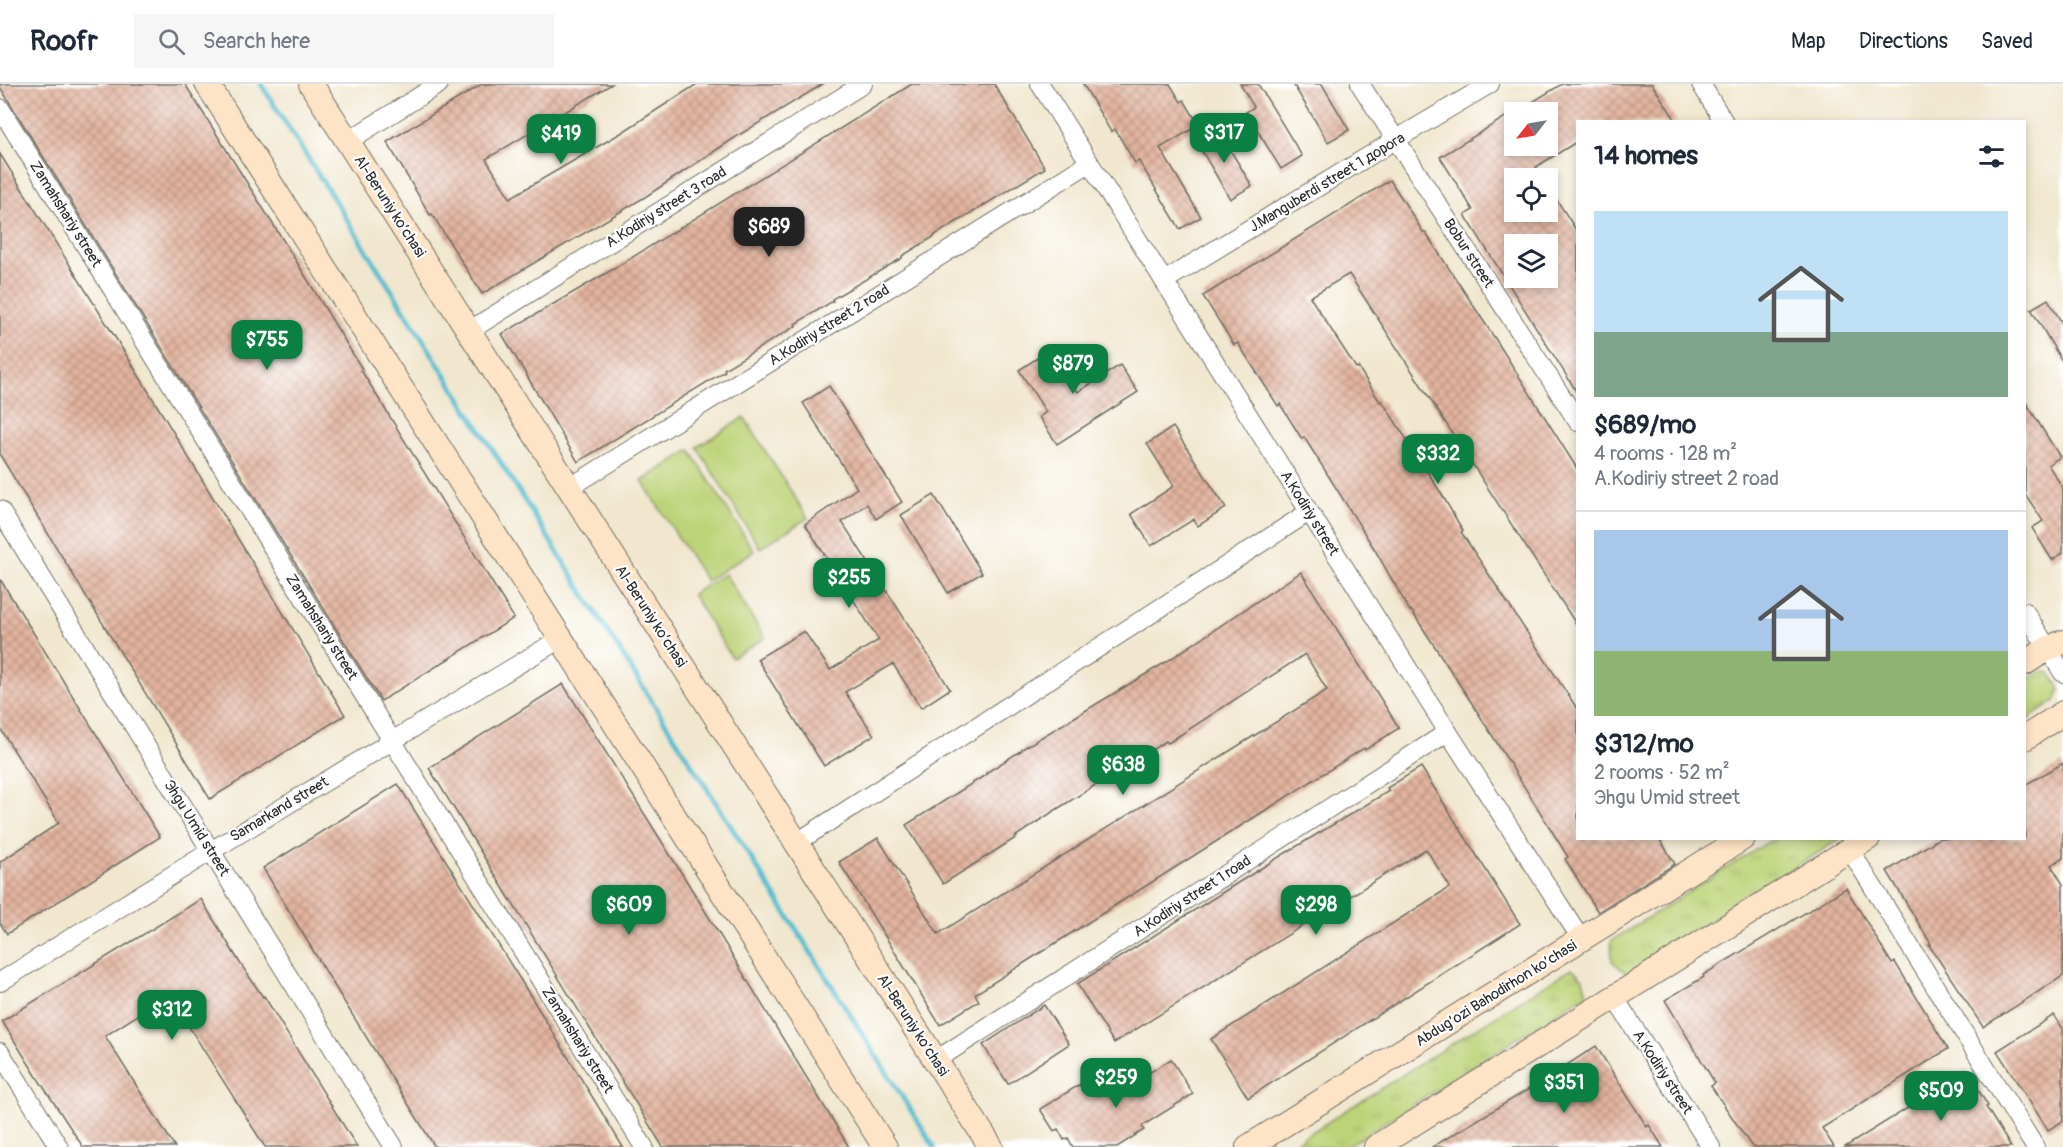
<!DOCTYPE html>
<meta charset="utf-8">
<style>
:root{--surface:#fff;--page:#f6f6f7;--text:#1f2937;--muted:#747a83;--line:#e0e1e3;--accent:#0b8043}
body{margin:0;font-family:Pangolin,sans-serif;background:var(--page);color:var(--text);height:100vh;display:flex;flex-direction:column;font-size:22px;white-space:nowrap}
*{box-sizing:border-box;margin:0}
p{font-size:20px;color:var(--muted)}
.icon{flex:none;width:33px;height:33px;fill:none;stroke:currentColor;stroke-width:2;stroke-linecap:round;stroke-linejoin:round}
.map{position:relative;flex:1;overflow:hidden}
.sheet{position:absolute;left:1576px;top:36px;width:450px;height:720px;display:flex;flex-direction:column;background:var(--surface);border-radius:0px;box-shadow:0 3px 9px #0003}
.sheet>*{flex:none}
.needle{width:39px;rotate:239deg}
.buttons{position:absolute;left:1504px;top:18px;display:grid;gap:12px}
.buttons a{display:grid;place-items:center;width:54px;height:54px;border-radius:0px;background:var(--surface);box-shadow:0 3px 9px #0003;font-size:30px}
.price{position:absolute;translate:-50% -51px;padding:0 14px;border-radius:12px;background:var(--accent);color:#fff;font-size:20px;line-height:39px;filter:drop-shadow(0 2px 3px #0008)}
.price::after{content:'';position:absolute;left:50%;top:36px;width:18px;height:14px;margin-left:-9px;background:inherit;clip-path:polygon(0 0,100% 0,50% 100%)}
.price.selected{background:#222;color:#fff}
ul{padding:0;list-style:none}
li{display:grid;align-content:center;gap:12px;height:318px;padding:0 18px}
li+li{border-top:2px solid var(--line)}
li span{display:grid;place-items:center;height:186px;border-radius:0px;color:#555}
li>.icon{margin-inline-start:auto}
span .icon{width:108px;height:108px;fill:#fffc;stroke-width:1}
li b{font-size:26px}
h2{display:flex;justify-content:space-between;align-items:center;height:72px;padding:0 18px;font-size:26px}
header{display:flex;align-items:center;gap:36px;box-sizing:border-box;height:84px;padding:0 30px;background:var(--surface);border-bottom:2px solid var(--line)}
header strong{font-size:28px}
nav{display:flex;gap:33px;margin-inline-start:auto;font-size:21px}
.search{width:420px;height:54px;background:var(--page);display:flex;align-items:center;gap:15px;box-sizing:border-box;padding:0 21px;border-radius:0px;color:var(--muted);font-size:22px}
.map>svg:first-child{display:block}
.grass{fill:url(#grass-tufts);stroke:#747f51;stroke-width:1.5}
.pitch{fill:#bdd377;stroke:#747f51;stroke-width:1.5}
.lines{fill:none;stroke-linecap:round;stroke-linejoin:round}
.stream{stroke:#54bed0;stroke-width:5}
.building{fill:url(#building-cross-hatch);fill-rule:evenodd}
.minor-casing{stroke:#706d64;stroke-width:20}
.secondary-casing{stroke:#706d64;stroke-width:26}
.minor{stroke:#fff;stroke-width:18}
.secondary{stroke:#fee4c6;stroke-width:24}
.labels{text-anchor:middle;stroke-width:4.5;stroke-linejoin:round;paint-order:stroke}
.street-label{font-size:15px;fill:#2b2b2b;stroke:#fff}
</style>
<header>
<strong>Roofr</strong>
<div class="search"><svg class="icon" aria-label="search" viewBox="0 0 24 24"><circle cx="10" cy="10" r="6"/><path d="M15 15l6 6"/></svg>Search here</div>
<nav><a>Map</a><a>Directions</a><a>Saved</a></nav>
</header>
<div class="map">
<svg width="2063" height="1063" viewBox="0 0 2063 1063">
<defs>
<pattern id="grass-tufts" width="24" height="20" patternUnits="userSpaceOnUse" patternTransform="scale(1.5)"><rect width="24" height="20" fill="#bdd377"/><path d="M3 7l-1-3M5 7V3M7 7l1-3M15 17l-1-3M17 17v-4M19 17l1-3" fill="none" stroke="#a3b567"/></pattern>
<pattern id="building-cross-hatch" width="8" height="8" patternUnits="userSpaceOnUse" patternTransform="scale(1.5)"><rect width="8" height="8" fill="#e3b49f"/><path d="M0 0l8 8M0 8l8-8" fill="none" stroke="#b89382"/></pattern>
</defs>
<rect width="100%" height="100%" fill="#fff"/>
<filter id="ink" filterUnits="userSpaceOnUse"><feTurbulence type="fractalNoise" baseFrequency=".0167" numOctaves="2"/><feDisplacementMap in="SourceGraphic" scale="12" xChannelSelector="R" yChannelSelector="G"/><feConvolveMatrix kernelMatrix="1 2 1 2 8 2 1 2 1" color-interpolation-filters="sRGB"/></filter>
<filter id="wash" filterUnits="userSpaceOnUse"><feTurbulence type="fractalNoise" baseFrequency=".008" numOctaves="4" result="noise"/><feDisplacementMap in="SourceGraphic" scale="24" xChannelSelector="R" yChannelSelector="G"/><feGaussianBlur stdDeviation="1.35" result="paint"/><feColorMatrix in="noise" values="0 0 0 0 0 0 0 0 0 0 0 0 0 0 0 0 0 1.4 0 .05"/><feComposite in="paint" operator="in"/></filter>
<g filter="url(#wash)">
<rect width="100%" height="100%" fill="#f1e7cf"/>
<!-- grass -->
<g class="grass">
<path d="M2039,588H2049L2055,596L2060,606L2055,617L2025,637V596Z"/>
<path d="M1774,754L1840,755L1627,890L1612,877L1611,857Z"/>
<path d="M1572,884L1583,895L1587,910L1346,1063H1288Z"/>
</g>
<!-- pitch -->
<g class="pitch">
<path d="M744,333L808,434L760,464L697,363Z"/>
<path d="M690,366L754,467L706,497L642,397Z"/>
<path d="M725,490L765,554L732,574L692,510Z"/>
</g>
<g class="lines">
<!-- stream -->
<path class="stream" d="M261,0L934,1063"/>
</g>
<g id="blocks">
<!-- building -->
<g class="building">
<path d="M0,0H185L298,180L362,285L361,286L514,534L381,617L0,3Z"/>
<path d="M482,0H612L486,75L510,114L621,49L697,0H823L739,51L645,113L482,210L432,130L430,131L387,58Z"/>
<path d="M912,0H994L1045,84L935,151V152L902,172V174L832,215L833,217L795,240L796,242L724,285L725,287L578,378L502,250L615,184Z"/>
<path d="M1083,0H1170L1181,18L1184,16L1199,41L1160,64L1201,133L1180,145L1139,77L1135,79L1115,45L1111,48Z"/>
<path d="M1240,0H1258L1302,72L1281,85L1246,28L1254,23Z"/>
<path d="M1293,0H1322L1349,46L1328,58Z"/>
<path d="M1562,0H1652L1677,38H1578V57L1536,83L1544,94H1515V128H1548V102L1578,149V310L1465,131L1473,126L1440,73L1515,27V62H1548V28H1516ZM1515,160H1548V194H1515Z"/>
<path d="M1217,44L1252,102L1230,115L1196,57Z"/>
<path d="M0,70L130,277L345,631L210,715L0,371Z"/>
<path d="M1390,96L1423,148H1425L1498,259L1578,386V543L1349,190L1310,213L1356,284L1358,283L1380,318L1382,317L1441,409L1463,447L1461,448L1578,626V754H1659L1675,780L1598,828L1565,775L1568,773L1550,744L1475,624L1411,526L1410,527L1375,466L1304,353L1302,355L1280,320L1278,322L1238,259L1234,261L1203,212Z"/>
<path d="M2048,215L2063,241V279L2031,225Z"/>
<path d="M1051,265L1078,308L1120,281L1138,308L1057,360L1039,333L1046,328L1019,286Z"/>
<path d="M829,302L902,418L876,435L867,420L842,438L950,605L921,624L893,580L845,608L874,651L824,682L757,575L804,547L830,586L879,556L805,440L857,404L803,319Z"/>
<path d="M2025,317L2060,373L2048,381L2063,404V469L2052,476L2032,444L2043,437L2025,410Z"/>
<path d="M1173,343L1226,424L1198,442L1194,435L1151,462L1131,430L1174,402L1147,360Z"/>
<path d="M934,411L982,489L948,509L901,431Z"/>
<path d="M1301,488L1399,644L1365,666L1364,664L975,910L979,917L940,941L839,778L878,754L938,850L1260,648L1327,606L1305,570L1168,659L1166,657L1054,727L1016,752L1017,753L943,800L906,741L987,690L986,689L1022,666V665L1166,578Z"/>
<path d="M0,495L160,753L7,850L0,839V778L59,739L0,644Z"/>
<path d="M563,600L699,817L849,1063H663L429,684Z"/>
<path d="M2063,679V774L2051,781L2063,800V892L1983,943L1929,861L1931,860L1887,787L1940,754H2025V701Z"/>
<path d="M1421,683L1520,840L1248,1014L1211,955L1450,803L1426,765L1114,959L1077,900L1279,773L1389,707L1387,704Z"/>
<path d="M398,700L533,916L623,1063H435L340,911L263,784Z"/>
<path d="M1846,804L1892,880L1895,878L1948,965L1822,1044L1834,1063H1752L1711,1002L1715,999L1665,916L1704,893L1703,891Z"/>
<path d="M201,815L240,879L263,913L264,912L357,1063H265L169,911L105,952L175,1063H83L37,993L2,937Z"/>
<path d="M1044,921L1069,960L1008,1000L983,961Z"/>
<path d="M2054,931L2063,945V1037L2048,1046L1997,967Z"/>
<path d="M1596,962L1647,1043L1649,1041L1663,1063H1432L1539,999Z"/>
<path d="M1171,975L1193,1010L1142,1042L1144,1046L1117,1063H1073L1068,1054L1064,1056L1058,1045L1054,1047L1040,1025L1087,996L1092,1004L1119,1008Z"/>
<path d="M1967,987L1988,1022L1986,1023L2011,1063H1845Z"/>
</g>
</g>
</g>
<g filter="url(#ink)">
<use href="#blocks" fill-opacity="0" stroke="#706d64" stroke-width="1.5"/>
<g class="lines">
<defs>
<g id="minor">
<path d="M1040,0L1448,648L1582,856"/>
<path d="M1360,0L1578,338"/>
<path d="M1701,0L1724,38"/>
<path d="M0,24L644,1063"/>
<path d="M348,57L439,0"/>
<path d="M1164,197L1395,56L1490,0"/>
<path d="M469,247L863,0"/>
<path d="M569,404L1089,79"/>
<path d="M0,426L394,1063"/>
<path d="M2025,528L2063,589"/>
<path d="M796,759L1309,428"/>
<path d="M1850,766L2035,1063"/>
<path d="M0,898L211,767L560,555"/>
<path d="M1614,913L1711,1063"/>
<path d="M0,968L59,1063"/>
<path d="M936,976L1448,648"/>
</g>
<g id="secondary">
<path d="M207,0L885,1063"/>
<path d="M311,0L991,1063"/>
<path d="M2025,579L2047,565L2063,558"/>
<path d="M2025,654L2063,629"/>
<path d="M1248,1063L1743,754"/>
<path d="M1376,1063L1868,754"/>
</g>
</defs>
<!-- minor casing -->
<use href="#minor" class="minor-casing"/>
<!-- secondary casing -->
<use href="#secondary" class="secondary-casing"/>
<!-- minor -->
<use href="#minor" class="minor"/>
<!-- secondary -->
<use href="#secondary" class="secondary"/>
</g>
</g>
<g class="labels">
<!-- street labels -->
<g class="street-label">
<text transform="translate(1327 98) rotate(-31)" y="5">J.Manguberdi street 1 дорога</text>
<text transform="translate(390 122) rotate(57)" y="5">Al-Beruniy ko’chasi</text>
<text transform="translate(666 123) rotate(-32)" y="5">A.Kodiriy street 3 road</text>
<text transform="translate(66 130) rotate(58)" y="5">Zamahshariy street</text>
<text transform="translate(1469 169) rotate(57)" y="5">Bobur street</text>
<text transform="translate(829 241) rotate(-32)" y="5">A.Kodiriy street 2 road</text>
<text transform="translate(1310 429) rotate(58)" y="5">A.Kodiriy street</text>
<text transform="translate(651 532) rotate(57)" y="5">Al-Beruniy ko’chasi</text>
<text transform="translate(322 543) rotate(58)" y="5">Zamahshariy street</text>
<text transform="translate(279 725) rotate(-31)" y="5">Samarkand street</text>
<text transform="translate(197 744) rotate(58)" y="5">Эhgu Umid street</text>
<text transform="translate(1192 812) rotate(-33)" y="5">A.Kodiriy street 1 road</text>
<text transform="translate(1496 909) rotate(-32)" y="5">Abdug’ozi Bahodirhon ko’chasi</text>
<text transform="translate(913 941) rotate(57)" y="5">Al-Beruniy ko’chasi</text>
<text transform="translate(578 956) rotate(58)" y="5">Zamahshariy street</text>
<text transform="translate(1663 988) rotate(57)" y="5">A.Kodiriy street</text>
</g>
</g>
</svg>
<div class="buttons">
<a><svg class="needle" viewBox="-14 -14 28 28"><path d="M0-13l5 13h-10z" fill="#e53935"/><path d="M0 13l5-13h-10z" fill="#747a83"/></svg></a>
<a><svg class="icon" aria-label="locate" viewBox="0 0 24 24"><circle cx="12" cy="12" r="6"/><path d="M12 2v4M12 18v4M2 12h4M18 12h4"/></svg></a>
<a><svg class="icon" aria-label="layers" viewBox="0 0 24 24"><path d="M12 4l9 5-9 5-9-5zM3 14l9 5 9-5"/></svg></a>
</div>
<b class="price" style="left:1224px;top:80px">$317</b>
<b class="price" style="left:561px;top:81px">$419</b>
<b class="price selected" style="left:769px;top:174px">$689</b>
<b class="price" style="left:267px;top:287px">$755</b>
<b class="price" style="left:1073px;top:311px">$879</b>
<b class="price" style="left:1438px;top:401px">$332</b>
<b class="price" style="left:849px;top:525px">$255</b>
<b class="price" style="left:1123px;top:712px">$638</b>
<b class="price" style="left:629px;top:852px">$609</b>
<b class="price" style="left:1316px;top:852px">$298</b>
<b class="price" style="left:172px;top:957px">$312</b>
<b class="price" style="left:1116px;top:1025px">$259</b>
<b class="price" style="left:1564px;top:1030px">$351</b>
<b class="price" style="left:1941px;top:1038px">$509</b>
<section class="sheet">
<h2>14 homes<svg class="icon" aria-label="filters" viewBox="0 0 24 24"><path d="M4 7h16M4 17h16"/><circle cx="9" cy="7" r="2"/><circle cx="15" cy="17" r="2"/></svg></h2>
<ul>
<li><span style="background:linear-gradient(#bfe0f5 65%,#7fa58c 0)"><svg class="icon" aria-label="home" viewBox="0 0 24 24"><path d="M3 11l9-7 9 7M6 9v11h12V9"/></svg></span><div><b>$689/mo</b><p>4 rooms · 128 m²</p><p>A.Kodiriy street 2 road</p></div></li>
<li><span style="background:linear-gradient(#a9c7e8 65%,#8fb573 0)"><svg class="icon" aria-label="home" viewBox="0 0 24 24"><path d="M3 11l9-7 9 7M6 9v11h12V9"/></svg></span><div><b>$312/mo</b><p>2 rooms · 52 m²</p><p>Эhgu Umid street</p></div></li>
</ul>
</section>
</div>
